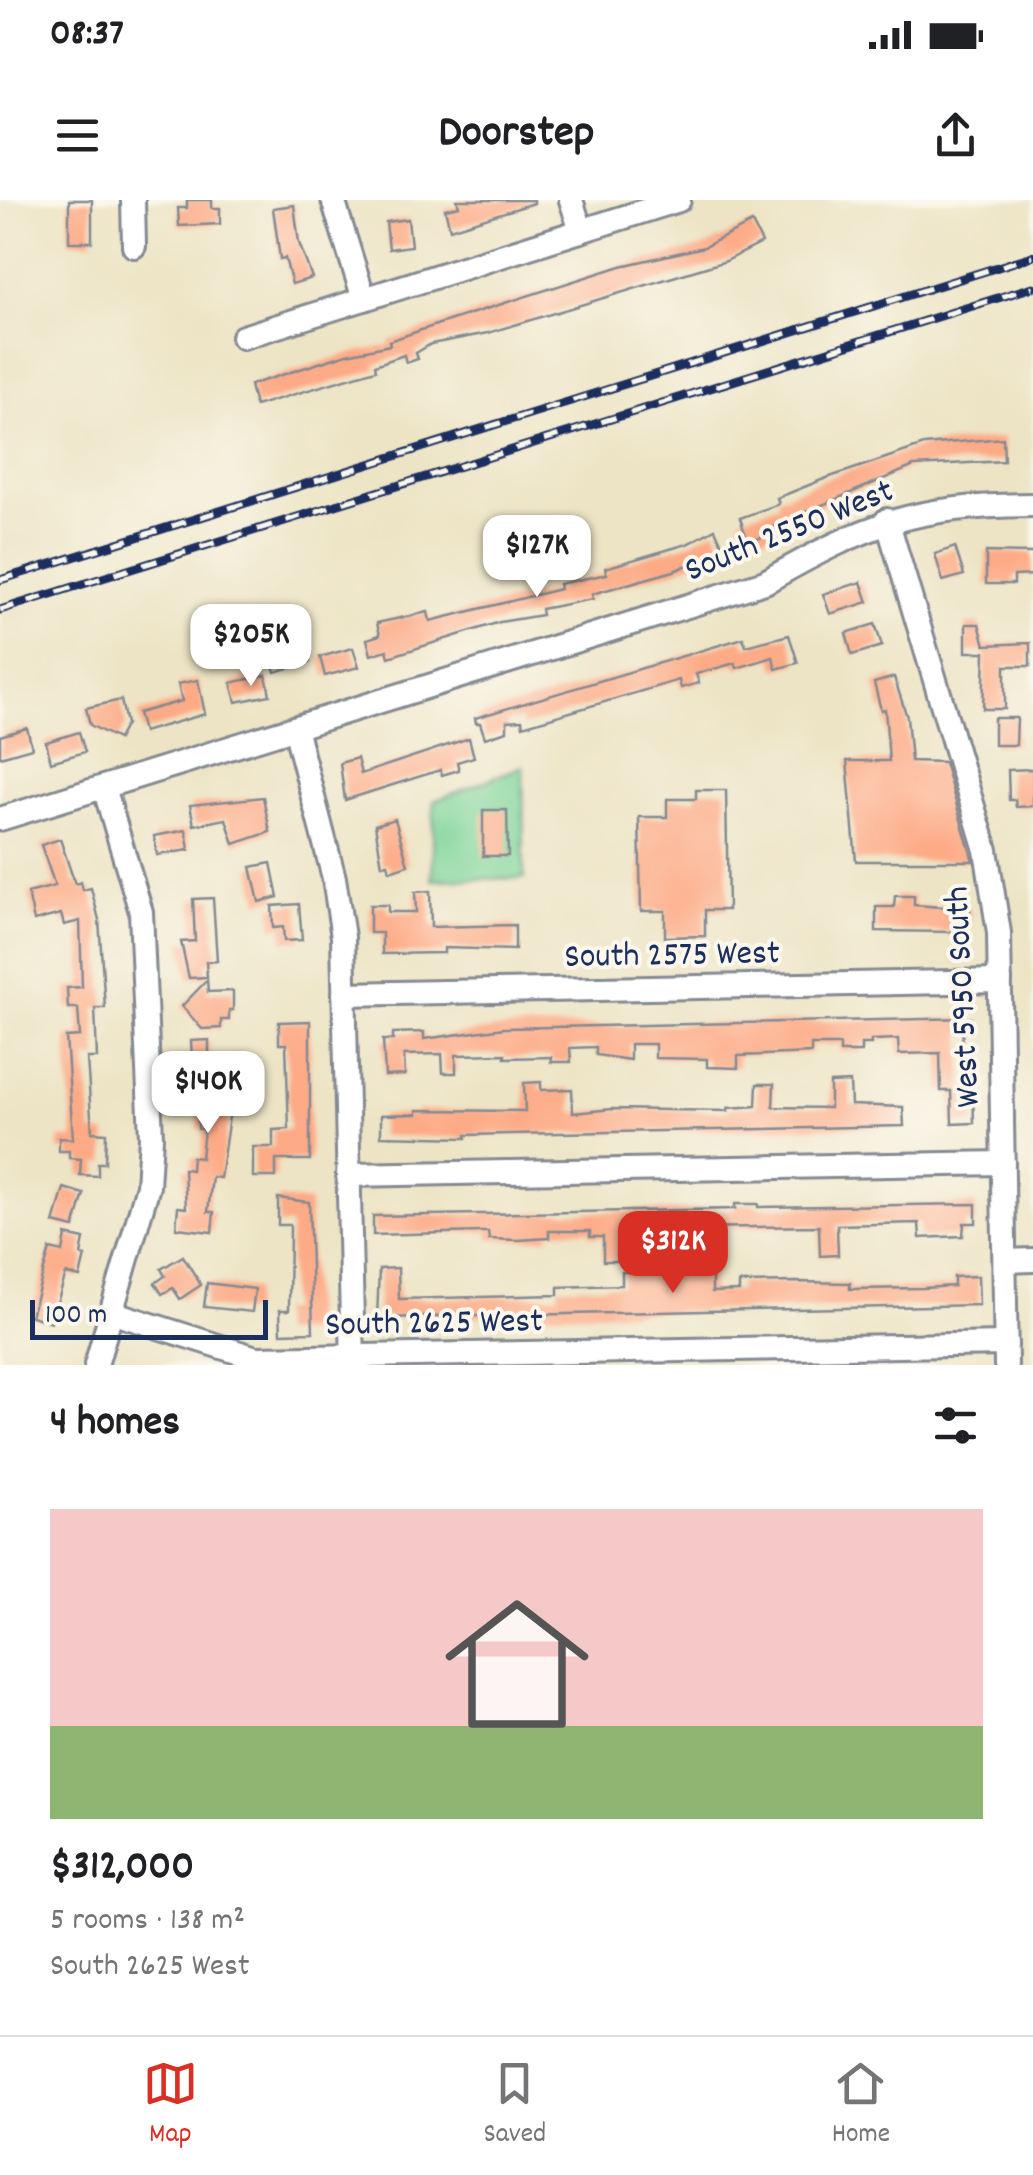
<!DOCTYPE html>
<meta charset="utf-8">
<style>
:root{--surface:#fff;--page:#f2f2f2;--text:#202124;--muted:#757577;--line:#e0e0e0;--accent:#d93025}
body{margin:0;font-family:Dekko,sans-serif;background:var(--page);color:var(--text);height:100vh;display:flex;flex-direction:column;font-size:38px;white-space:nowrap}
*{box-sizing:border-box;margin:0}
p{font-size:32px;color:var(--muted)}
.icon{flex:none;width:55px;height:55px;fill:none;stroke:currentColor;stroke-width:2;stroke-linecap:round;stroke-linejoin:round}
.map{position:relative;height:1165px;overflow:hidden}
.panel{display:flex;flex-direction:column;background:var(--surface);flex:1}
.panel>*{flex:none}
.scale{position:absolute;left:30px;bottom:25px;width:238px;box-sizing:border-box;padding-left:10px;border:5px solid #1b2f5e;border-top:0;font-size:28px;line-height:35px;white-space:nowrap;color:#1b2f5e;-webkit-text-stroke:8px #fbf7ec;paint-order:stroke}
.price{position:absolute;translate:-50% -85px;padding:0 22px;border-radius:20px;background:#fff;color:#222;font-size:32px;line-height:65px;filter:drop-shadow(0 2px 5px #0008)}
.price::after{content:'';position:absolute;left:50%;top:60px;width:30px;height:22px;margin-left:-15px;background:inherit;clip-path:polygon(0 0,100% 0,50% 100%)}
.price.selected{background:var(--accent);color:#fff}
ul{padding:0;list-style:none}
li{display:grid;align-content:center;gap:20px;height:530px;padding:0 50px}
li+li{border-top:2px solid var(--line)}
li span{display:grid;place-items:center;height:310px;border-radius:0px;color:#555}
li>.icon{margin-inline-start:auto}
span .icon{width:180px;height:180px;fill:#fffc;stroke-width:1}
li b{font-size:42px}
h2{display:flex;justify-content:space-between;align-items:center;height:120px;padding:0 50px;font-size:42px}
.status{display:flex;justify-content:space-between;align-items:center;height:70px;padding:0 50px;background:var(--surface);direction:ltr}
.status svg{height:28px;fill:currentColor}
header{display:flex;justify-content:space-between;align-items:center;height:130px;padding:0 50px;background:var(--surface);font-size:45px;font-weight:800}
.tabs{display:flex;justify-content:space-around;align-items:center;height:140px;border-top:2px solid var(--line);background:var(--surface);font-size:28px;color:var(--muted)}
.tabs a{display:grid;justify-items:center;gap:5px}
.tabs .selected{color:var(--accent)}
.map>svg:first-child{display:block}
.green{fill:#7ed498;stroke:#4c827b;stroke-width:2.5}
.building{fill:#fdaa86}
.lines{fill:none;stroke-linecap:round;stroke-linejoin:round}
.minor-casing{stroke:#848a92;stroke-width:28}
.minor{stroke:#fff;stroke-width:22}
.rail-casing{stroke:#1b2f5e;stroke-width:9}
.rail{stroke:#fbf7ec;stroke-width:5;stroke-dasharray:15;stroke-linecap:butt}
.labels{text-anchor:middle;stroke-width:8;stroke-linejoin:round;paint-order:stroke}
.street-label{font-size:35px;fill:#1b2f5e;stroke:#fbf7ec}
</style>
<div class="status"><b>08:37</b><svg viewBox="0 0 49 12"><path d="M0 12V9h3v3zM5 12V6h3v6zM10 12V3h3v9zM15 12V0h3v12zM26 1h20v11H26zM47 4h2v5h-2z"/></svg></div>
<header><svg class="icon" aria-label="menu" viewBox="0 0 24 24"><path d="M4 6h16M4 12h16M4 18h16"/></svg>Doorstep<svg class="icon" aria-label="share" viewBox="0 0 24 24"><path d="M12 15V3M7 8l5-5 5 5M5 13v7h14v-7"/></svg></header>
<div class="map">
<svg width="1033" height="1165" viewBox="0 0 1033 1165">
<rect width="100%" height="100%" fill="#fbf7ec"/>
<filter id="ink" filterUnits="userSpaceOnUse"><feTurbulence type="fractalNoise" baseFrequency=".01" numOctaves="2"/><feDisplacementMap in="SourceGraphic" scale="20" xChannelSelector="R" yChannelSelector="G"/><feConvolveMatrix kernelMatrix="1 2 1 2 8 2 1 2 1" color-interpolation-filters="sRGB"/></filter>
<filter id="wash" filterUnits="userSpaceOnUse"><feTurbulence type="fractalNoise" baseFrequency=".0048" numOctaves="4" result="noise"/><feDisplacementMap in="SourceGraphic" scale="40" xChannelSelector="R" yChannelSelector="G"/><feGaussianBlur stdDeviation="2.25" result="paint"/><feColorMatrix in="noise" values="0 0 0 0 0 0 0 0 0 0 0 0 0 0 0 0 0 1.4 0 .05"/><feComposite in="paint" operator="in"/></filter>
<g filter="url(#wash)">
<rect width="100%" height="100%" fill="#ede4c5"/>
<!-- green -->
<path class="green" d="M523,566L524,678L432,680L434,601Z"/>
<g id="blocks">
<!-- building -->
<g class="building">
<rect x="69" y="0" width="23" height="42"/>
<path d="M187,0H212V8H220V24L179,26L178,8H187Z"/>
<path d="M457,0H534V3L450,29L445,9L459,6Z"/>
<path d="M294,5L299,43L312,78L292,84L285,58L280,59L273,8Z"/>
<path d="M408,19L411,46L389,49L386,22Z"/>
<path d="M752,23L762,43L726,61L488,133L431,144L416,153L418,159L406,163L404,155L375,165L376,170L255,206L250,185L347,154L390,145L389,141L442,123L621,66L704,47Z"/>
<path d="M1003,238L1004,261L914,266L775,325L777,332L748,342L740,318L779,304L777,298L824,279L924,245Z"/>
<path d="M715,329L724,349L674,371L592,394L593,399L541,409L542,415L500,422L389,457L387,450L371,455L367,439L380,435L377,423L428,412L430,421L560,389L559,384L607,374L605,368L687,344Z"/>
<path d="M955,347L964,375L943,381L935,354Z"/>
<path d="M986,352L1033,353V375L1014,376V384H986Z"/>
<path d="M861,382L868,402L830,414L823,394Z"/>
<path d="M875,424L882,446L852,455L846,433Z"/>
<path d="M966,424H979L985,445L1030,443V466H1005V509H983L985,452H966Z"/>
<path d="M789,435L798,463L776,469L773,457L737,468L735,463L696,474L699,483L681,488L679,480L523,526L522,520L507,521V531L485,538L480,523H476L475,518L743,438L746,446Z"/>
<path d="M304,442L310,462L275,472L269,452Z"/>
<path d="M353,448L359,467L325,476L320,457Z"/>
<path d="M266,475L270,495L236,502L231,483Z"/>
<path d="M894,477L907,517L911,561L944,562L973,661H856L847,561H889L885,509L881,510L874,483Z"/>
<path d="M198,480L205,514L143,532L138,513L182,501L178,484Z"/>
<path d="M121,500L126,524L118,539L90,525L86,508Z"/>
<path d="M994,518H1017L1016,545H994Z"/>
<path d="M27,528L32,548L0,557V536Z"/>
<path d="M79,532L85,552L51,562L46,542Z"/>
<path d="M469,538L474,557L457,562L459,570L442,575L440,570L345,600L340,563L357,558L361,574Z"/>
<path d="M1033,569V606L1016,607L1015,600H1009L1008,570Z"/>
<path d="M696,590H726L728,710H705V736L665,737V711H641L639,617H667V599H696Z"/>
<path d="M263,597L270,632L234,644L226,619L194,625L190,605Z"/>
<path d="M483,610H507L508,656H483Z"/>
<path d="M395,619L408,665L390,671L388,664L382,665L375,625Z"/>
<path d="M186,630L189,650L157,655L154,636Z"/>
<path d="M60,639L75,684L81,682L83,690L91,688L99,720L105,808H95L97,858H87L92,932L106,933L105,963H98V976L80,975L81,959L69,958V951H59V938L73,939L66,837L80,836L78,808H68L67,788L82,787L80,721L64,725L61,714L34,721L28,693L55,686L41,645Z"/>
<path d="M271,663L278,697L259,702L251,667Z"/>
<path d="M430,691L431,727L515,725V750L444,748V753L382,754V733H370V705H388V712H416L415,692Z"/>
<path d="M895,696H914V705L970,709V724L953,723V732L876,731V707H894Z"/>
<path d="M213,698L217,761L206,762L207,777L189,778L181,742L195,741L193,699Z"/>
<path d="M299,704L302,740L284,741L283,727L273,728L272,706Z"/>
<path d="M207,780L208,792L233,791V810H229V820H221V828L202,829L182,806Z"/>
<path d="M971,818L972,832H963L962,841V890H973L974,923L952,924L951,891H941L940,853L899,854L898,839L871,840V844H861V852H840V845H811V853L738,856V868L707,867V859L655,858V844H630V860L596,855V847L570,848L571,862H551V857L505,858V854L456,855V873H443L442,854L404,855L405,875L385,876L383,840H393V833L424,832V839L504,828Z"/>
<path d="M310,821V960H276V977H253V947H273V930L289,929L286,844H279V822Z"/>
<path d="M209,840V857L221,856L222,887H248V910H230L220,978L212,977L208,1012H214L212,1032L176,1028L178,1007L186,1008L184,969L191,970L192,957L201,958L204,929H198V911L203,910L202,877L186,878L185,857H192L191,841Z"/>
<path d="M541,882V890L572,889L573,913L612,909L728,911V908L756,906L757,884H774L773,907L830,908V883L850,882L851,905L903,907L904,926L466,935V938L381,936V915L417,914V910L525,911L524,883Z"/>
<path d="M64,988L84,994L74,1028L54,1023Z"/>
<path d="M278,998L309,1002L313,1132L281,1133L280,1110H289L290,1025H278Z"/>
<path d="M735,1004H758V1007L976,1004V1023H964L963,1036L920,1038L919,1023L837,1025L838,1055L820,1056L819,1026L685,1028V1035H621V1061H603V1037H590V1031H549V1038L518,1040L489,1039L488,1032H481L373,1035V1016L735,1009Z"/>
<path d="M66,1035L84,1039L81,1055L85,1056L80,1077L66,1074L51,1122L31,1116L50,1049L63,1052Z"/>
<path d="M183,1056L201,1085L180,1099L173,1088L162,1094L155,1083L165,1076L161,1069Z"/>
<path d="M695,1061H712V1092L739,1091V1083L797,1082L850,1083V1089L923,1088L954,1086V1077L978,1076L979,1105L377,1118L379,1069L398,1068L399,1099L558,1095V1087L622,1085V1072H659V1063Z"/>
<path d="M207,1083L255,1089L252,1112L204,1107Z"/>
</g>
</g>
</g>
<g filter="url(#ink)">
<use href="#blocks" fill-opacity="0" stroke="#848a92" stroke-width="2.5"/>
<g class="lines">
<defs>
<g id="minor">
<path d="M133,0L134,46"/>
<path d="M333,0L364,99"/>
<path d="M571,0L581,31"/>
<path d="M243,137L679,0"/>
<path d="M887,320L986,650L999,733L1006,1165"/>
<path d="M295,528L334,678L343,737L353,1165"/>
<path d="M0,619L765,382C868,323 913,306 1033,305"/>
<path d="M344,794L1000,781"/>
<path d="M348,975L1003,963"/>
<path d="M1005,1061L1033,1060"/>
<path d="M111,1112L256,1158L1006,1144"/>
<path d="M96,1165L148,986L151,937L141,712L104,587"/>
</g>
</defs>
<!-- minor casing -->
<use href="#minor" class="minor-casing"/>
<!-- minor -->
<use href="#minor" class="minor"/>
<defs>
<g id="rail">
<path d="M0,380L1033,56"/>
<path d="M0,410L1033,87"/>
</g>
</defs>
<!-- rail casing -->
<use href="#rail" class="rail-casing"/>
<!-- rail -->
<use href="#rail" class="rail"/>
</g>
</g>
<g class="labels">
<!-- street labels -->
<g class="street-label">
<text transform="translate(788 328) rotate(-22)" y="12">South 2550 West</text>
<text transform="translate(672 752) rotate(-1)" y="12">South 2575 West</text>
<text transform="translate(960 797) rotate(-93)" y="12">West 5950 South</text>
<text transform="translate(434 1120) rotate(-1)" y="12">South 2625 West</text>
</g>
</g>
</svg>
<div class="scale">100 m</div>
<b class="price" style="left:537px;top:400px">$127K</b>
<b class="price" style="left:251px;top:489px">$205K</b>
<b class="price" style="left:208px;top:936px">$140K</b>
<b class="price selected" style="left:673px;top:1096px">$312K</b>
</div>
<section class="panel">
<h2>4 homes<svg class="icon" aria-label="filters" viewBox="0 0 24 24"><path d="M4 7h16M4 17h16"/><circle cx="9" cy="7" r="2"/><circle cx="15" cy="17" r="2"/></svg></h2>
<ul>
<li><span style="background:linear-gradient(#f6c9c9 70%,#8fb573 0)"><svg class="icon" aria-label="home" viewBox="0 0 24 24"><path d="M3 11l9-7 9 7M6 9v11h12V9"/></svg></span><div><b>$312,000</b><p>5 rooms · 138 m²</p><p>South 2625 West</p></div></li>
</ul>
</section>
<nav class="tabs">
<a class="selected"><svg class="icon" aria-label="map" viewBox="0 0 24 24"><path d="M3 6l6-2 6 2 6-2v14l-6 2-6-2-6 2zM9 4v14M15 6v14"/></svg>Map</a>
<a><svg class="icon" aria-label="saved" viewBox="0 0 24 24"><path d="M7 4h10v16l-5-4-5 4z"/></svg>Saved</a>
<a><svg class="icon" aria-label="home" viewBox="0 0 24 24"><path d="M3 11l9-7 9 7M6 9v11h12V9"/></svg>Home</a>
</nav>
